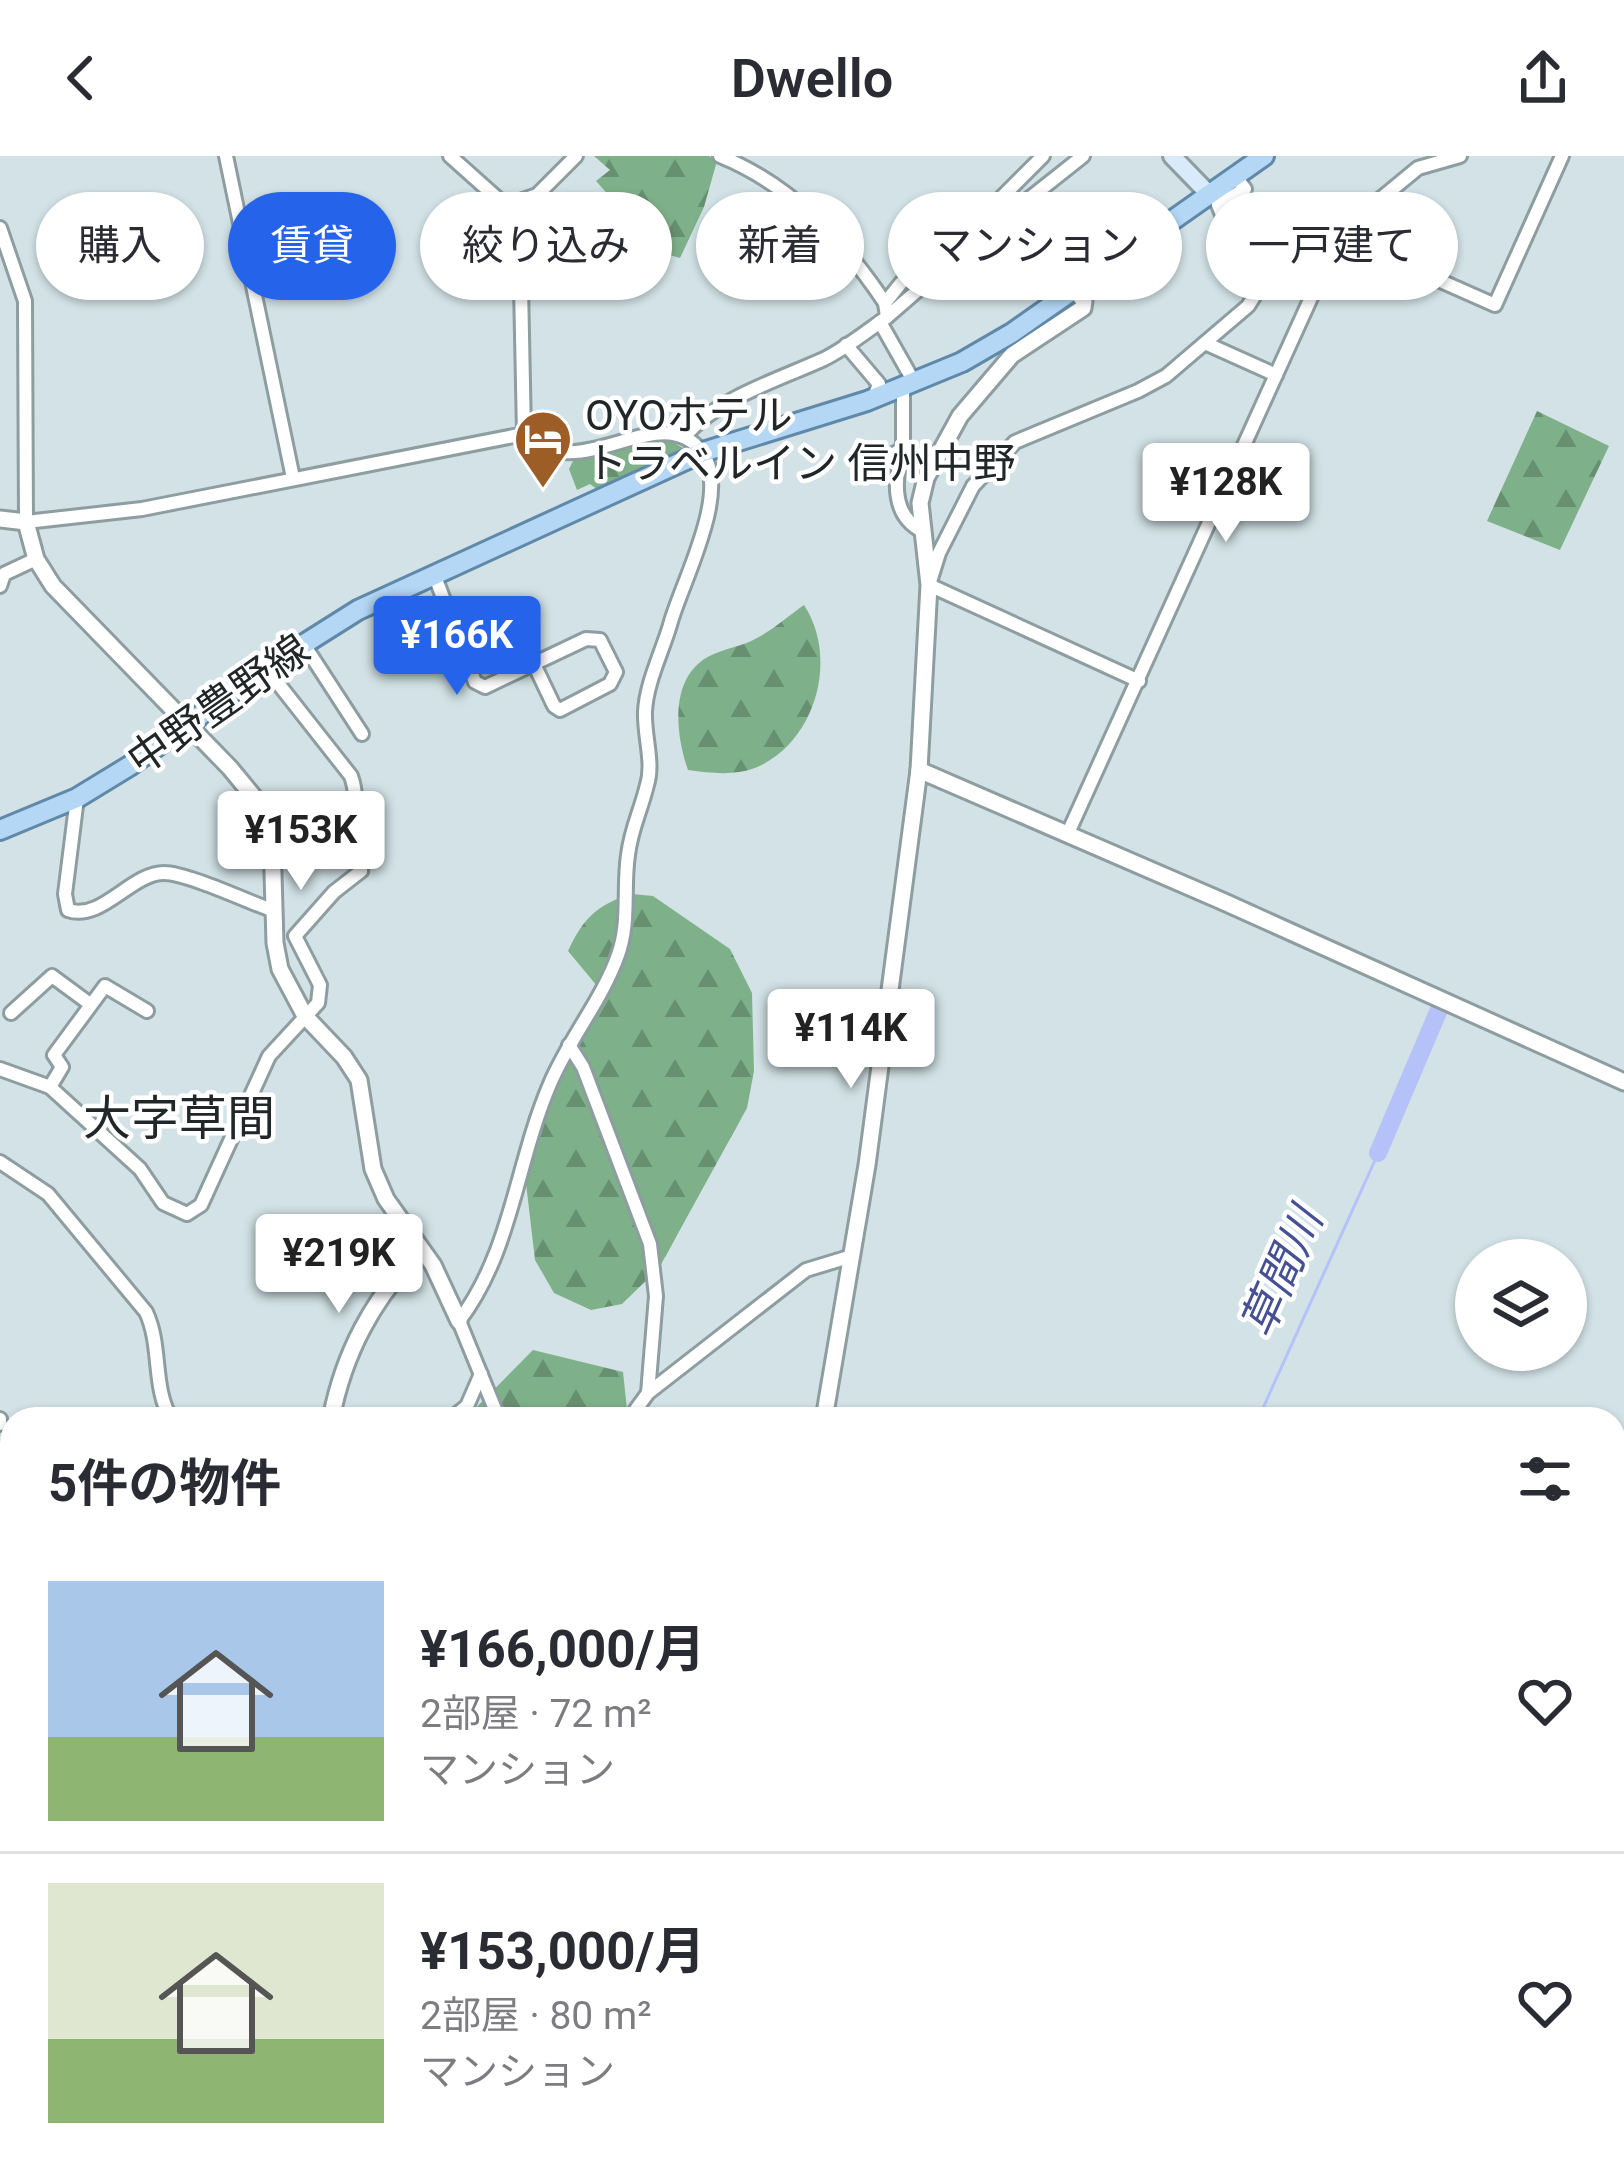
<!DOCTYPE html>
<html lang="ja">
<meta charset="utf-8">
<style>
:root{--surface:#fff;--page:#f7f7f7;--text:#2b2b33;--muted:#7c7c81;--line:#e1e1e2;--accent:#2563eb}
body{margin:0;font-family:Roboto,"Noto Sans JP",sans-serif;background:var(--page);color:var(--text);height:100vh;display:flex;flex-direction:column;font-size:45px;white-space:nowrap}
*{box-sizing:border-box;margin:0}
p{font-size:39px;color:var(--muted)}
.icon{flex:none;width:66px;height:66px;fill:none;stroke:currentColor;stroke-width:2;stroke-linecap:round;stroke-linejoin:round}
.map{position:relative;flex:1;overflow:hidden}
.panel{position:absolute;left:0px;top:1251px;width:1626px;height:771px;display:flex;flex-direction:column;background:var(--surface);border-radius:36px 36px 0 0;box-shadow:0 3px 9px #0004}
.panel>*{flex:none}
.banner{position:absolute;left:36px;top:36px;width:1554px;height:108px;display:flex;gap:24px}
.tools{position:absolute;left:1455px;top:1083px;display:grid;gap:24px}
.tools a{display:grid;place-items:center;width:132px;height:132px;border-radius:50%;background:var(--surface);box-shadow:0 3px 9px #0004;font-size:60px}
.price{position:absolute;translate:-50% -102px;padding:0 27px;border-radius:12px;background:#fff;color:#222;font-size:39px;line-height:78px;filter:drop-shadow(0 3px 6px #0008)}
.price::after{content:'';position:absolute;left:50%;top:72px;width:36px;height:27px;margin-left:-18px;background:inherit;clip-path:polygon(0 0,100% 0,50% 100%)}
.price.on{background:var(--accent);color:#fff}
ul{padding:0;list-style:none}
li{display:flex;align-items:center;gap:36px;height:300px;padding:0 48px}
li+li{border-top:3px solid var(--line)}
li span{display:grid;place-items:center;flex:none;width:336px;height:240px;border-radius:0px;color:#555}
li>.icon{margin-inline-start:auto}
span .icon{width:144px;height:144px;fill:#fffc;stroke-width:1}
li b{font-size:51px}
h2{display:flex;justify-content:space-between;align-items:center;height:144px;padding:0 48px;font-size:51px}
.pill{padding:0 42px;border-radius:54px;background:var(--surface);box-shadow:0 3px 9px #0004;font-size:42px;line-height:108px}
.pill.on{background:var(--accent);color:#fff}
header{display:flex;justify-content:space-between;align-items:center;height:156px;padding:0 48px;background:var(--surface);font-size:54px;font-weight:600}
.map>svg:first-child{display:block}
.forest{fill:url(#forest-firs)}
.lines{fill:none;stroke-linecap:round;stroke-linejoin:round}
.stream{stroke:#b5c2fa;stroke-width:3}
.river{stroke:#b5c2fa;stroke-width:18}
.minor-casing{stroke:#8d9da0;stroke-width:18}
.tertiary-casing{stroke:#8d9da0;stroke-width:21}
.secondary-casing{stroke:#8d9da0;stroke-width:22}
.primary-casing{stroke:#5f88a9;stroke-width:24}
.trunk-casing{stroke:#5f88a9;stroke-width:24}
.minor{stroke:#fff;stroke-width:12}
.tertiary{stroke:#fff;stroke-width:15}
.secondary{stroke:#d9ebfa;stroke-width:16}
.primary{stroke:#b3d7f5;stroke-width:18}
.trunk{stroke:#9acaf2;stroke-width:18}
.labels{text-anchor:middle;stroke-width:9;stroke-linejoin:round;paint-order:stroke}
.poi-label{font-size:42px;fill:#212728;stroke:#fff;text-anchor:start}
.street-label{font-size:42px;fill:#212728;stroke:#fff}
.water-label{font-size:45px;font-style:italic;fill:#465094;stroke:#fff}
.quarter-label{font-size:48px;fill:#212728;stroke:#fff}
</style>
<header><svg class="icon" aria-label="back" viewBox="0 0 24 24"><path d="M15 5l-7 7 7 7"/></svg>Dwello<svg class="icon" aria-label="share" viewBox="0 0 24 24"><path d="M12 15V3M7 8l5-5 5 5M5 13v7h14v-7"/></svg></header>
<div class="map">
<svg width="1624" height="2021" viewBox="0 0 1624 2021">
<defs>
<pattern id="forest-firs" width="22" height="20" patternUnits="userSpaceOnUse" patternTransform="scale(3)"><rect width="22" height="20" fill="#7eb189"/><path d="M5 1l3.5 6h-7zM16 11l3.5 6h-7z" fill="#679070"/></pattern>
</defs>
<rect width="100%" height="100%" fill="#d2e2e6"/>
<!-- forest -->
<g class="forest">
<path d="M594,0H709L717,5L704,51L680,102L659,96L596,25L610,14Z"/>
<path d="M1537,255L1609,290L1560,394L1487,365Z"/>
<path d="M671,285L685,293L598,334L590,328L577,334L569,313L573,305L636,288Z"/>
<path d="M804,449C839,502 816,587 755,612C733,620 711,617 688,614C677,583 670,533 698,508C712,495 732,493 749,486C768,478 787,461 804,449Z"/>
<path d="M632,738L653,740L730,793L752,837L754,915L747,952L659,1112L622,1148L591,1154L554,1137L535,1104L524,1010L528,960L575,895L607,842L568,795C583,763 597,748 632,738Z"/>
<path d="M533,1194L623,1216L628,1263H465Z"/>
</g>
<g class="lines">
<!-- stream -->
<g class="stream">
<path d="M1258,1263L1376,1002"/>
<path d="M927,2010L928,2021"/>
</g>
<!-- river -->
<g class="river">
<path d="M1378,997L1441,849"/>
<path d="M1614,1956L1624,1946"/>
<path d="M1554,2021L1565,2010"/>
</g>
<defs>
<g id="minor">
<path d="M226,0L293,322"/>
<path d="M450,0L506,50L521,129L524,278C578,333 659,241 701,295C733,334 681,427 670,469C662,496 646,528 645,556C644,580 654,607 647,629C641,654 631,673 628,699C623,732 630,766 618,799C602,844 569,883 550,928C516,1007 512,1095 459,1165L499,1263"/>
<path d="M720,0C791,29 843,84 885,147"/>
<path d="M1234,18L1245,33L1218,49L1245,113L1298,85"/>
<path d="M506,50L537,39L576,0"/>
<path d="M0,72L25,145L26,366L142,353L524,278"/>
<path d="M1332,77L1495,149L1562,0"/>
<path d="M887,161L963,95L1083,0"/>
<path d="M880,166L914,226"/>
<path d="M1205,187L1276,219"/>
<path d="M846,189L879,228L874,241"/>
<path d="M684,281C717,242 778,224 824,203C846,192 867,175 887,161L885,147L901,127L990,53L1043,0"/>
<path d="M903,293C894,323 891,359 922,375"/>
<path d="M877,306L903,293V232"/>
<path d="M434,418L475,526L485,531L586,483L600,484L616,516L610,528L560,554L554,550L534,508"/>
<path d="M0,430L4,418L36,403"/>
<path d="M303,487L362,578"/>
<path d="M1139,525L929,429L939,397L973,330L1015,286L1138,235L1166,220L1248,150L1274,109L1361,59L1418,12L1460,0"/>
<path d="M77,642L65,738L68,754C101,766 131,717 164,717C187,717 249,746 274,755"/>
<path d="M1068,677L1339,80"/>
<path d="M11,857L52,820L90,848"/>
<path d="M569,889L583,911L650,1088L656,1140L648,1237"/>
<path d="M0,913L50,931L140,1013L163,1047L187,1058L201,1049L269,900L318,847L320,829L295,780L334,736L361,715C348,683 362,651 351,620L266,512"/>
<path d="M50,931L62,911L54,899L105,830L147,855"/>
<path d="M0,1006L48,1038L146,1156C162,1190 152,1230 171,1263"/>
<path d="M0,1263V1268"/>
<path d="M451,1263L467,1250L481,1218"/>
<path d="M629,1263L648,1237L806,1114L852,1100"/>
<path d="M0,1378L12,1415"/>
<path d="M0,1727L10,1837L0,1863"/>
<path d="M0,1883L12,1881"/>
<path d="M0,1986L12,1980"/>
<path d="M22,2010L25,2021"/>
<path d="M1158,2010L1182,2021"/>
<path d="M556,2021L573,2010"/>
</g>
<g id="tertiary">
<path d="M0,363L26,366L36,403L53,430L230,612L258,646L272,683L275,787L280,813L305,860L344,901L359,924L373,1013L386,1043L433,1109L459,1165"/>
<path d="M919,614L1222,745L1624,926"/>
<path d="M331,1263C344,1196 373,1143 420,1094"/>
<path d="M824,1263L867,1009L919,614L929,429L920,347L926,322L960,260L1012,199L1083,152L1084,145L1075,134"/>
<path d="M0,1528L12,1527"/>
<path d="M241,2021L255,2010"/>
</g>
<path id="secondary" d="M1172,0L1207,36"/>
<path id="primary" d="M0,674L77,642L131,609L266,512L358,454L703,296L867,245L962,206L1012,177L1264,0"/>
<g id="trunk">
<path d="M1614,1997L1624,1986"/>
<path d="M1591,2021L1601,2010"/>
</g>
</defs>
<!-- minor casing -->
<use href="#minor" class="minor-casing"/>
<!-- tertiary casing -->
<use href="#tertiary" class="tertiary-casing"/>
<!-- secondary casing -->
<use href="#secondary" class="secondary-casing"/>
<!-- primary casing -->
<use href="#primary" class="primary-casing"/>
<!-- trunk casing -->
<use href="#trunk" class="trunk-casing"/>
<!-- minor -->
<use href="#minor" class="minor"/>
<!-- tertiary -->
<use href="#tertiary" class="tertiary"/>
<!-- secondary -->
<use href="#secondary" class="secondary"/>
<!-- primary -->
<use href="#primary" class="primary"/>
<!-- trunk -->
<use href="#trunk" class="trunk"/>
</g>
<!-- icons -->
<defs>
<symbol id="hotel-pin" viewBox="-11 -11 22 30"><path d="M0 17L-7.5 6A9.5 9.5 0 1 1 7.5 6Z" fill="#9d5d27" stroke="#fff"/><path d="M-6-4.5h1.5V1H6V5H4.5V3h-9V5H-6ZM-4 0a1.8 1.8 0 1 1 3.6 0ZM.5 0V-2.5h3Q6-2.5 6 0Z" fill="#fff"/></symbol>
</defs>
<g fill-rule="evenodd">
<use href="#hotel-pin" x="510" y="250" width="66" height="90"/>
</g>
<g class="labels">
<!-- poi labels -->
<g class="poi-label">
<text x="585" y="274">OYOホテル<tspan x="585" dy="48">トラベルイン 信州中野</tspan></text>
</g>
<!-- street labels -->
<g class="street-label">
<text transform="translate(218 548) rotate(-35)" y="15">中野豊野線</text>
</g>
<!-- water labels -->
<g class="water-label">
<text transform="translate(1281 1116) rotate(-66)" y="16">草間川</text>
</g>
<!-- quarter labels -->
<g class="quarter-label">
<text x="179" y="979">大字草間</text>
</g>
</g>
</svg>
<div class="tools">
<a><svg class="icon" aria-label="layers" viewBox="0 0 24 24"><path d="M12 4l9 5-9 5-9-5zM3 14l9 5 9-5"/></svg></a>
</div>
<b class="price" style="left:1226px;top:389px">¥128K</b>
<b class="price on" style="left:457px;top:542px">¥166K</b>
<b class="price" style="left:301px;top:737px">¥153K</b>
<b class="price" style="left:851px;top:935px">¥114K</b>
<b class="price" style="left:339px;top:1160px">¥219K</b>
<div class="banner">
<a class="pill">購入</a>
<a class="pill on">賃貸</a>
<a class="pill">絞り込み</a>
<a class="pill">新着</a>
<a class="pill">マンション</a>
<a class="pill">一戸建て</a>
</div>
<section class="panel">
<h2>5件の物件<svg class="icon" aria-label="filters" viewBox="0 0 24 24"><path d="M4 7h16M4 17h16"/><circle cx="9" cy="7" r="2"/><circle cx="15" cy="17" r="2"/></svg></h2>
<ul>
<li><span style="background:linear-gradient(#a9c7e8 65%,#8fb573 0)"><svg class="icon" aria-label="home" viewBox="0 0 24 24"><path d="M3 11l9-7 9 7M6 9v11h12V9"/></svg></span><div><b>¥166,000/月</b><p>2部屋 · 72 m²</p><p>マンション</p></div><svg class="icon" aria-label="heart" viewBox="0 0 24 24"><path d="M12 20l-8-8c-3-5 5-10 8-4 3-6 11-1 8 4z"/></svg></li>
<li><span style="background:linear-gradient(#dfe7d0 65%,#8fb573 0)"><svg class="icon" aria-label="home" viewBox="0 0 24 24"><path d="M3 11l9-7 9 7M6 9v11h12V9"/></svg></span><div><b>¥153,000/月</b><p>2部屋 · 80 m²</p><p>マンション</p></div><svg class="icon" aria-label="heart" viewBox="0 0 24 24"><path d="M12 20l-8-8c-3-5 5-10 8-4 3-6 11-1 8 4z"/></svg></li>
</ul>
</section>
</div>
